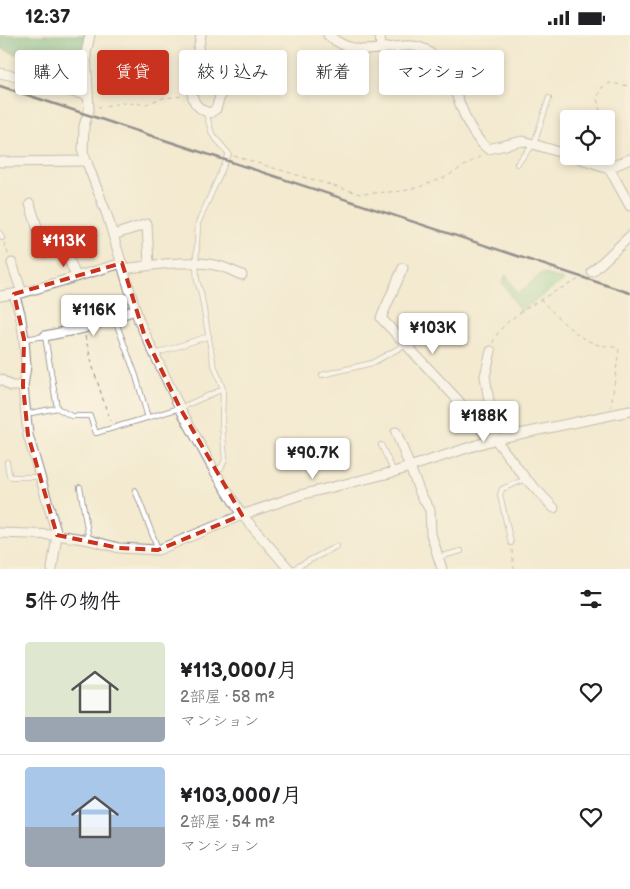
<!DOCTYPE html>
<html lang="ja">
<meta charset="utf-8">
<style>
:root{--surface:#fff;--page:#f6f6f6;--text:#202124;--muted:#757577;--line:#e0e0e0;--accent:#c8321e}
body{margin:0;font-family:"Balsamiq Sans","Klee One",sans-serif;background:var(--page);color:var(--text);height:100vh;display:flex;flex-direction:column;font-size:19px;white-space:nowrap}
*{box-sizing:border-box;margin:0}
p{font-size:16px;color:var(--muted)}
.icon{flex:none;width:28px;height:28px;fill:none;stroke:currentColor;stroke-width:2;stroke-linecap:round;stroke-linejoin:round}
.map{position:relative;height:534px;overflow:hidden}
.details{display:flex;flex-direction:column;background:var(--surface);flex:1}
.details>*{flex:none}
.banner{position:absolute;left:15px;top:15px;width:600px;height:45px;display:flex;gap:10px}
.tools{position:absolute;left:560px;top:75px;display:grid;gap:10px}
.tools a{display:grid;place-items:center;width:55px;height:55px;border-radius:5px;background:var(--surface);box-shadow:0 2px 8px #0003;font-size:25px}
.price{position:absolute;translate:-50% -42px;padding:0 11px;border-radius:5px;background:#fff;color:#222;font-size:16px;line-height:32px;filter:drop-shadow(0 1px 2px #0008)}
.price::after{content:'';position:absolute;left:50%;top:30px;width:15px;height:11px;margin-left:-8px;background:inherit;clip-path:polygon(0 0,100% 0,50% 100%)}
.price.current{background:var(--accent);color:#fff}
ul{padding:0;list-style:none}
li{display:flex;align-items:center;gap:15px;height:125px;padding:0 25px}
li+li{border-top:1px solid var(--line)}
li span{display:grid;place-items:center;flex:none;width:140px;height:100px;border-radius:5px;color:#555}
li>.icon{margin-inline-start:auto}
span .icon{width:60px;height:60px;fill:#fffc;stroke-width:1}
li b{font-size:21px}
h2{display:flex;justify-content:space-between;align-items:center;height:60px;padding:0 25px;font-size:21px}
.tag{padding:0 18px;border-radius:5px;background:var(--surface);box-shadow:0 2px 8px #0003;font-size:18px;line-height:45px}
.tag.current{background:var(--accent);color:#fff}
.status{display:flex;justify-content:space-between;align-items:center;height:35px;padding:0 25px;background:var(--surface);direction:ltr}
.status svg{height:14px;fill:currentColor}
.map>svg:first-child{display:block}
.green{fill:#77c98c;stroke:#4c7664}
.forest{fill:#61ad78;stroke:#42685a}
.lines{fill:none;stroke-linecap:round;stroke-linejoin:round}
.service-casing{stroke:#8a8686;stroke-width:6}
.minor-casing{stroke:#8a8686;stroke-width:11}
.path{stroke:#8a8686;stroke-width:1;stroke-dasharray:4 4;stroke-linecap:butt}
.service{stroke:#fff;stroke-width:4.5}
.minor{stroke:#fff;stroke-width:9}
.rail{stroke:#22223b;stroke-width:2.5}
.marked{fill:none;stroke:#c8321e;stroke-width:4;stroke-dasharray:10 6;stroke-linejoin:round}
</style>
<div class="status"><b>12:37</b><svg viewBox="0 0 49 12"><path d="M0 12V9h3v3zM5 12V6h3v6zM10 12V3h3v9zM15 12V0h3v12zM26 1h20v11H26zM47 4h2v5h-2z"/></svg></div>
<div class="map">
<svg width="630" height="534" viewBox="0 0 630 534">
<rect width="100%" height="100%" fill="#fcf5e5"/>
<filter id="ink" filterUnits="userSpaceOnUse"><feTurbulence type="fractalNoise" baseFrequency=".02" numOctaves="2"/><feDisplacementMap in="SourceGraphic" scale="10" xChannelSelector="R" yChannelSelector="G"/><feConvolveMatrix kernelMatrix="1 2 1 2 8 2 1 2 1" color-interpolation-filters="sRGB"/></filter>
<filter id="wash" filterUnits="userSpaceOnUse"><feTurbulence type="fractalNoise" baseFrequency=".0096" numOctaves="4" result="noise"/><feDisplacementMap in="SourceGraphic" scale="20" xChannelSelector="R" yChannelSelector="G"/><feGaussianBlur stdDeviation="1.12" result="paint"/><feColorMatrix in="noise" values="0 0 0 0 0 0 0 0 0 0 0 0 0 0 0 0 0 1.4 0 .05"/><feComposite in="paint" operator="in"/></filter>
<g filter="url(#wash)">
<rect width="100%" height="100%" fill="#f3ead0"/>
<!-- green -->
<path class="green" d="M542,238L564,245L520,276L502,247L506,240L518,259Z"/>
<!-- forest -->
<path class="forest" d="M0,0H87L83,19V55L73,51L44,31L1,13Z"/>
</g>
<g filter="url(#ink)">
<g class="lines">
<defs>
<g id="service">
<path d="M397,12V54"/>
<path d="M206,78L212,99L229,119L198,188L196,229L197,246L201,258L213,327L223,354L222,388L225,425L221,433L214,435"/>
<path d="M517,129L534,109L549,63"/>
<path d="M0,198L2,203"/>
<path d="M114,282L136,341L148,383"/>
<path d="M24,304L45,301L57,373L71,381H90L96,398L180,373L223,354"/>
<path d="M155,319L209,301"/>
<path d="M322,340L372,328L405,310"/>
<path d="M26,379L57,373"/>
<path d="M381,410L394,437"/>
<path d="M7,427L9,440L11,442H40"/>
<path d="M80,452L89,505"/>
<path d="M135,455L158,514"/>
<path d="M511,508L500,460L502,454L526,444"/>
<path d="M439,522L461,516"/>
<path d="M293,534L337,511"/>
</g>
<g id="minor">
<path d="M90,0L86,18L89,75L84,91L83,117L107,180L139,286L180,373L214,435L242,480L289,534"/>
<path d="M201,0C199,12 189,53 193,63C195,71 203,76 210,78L216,74L225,45"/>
<path d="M328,0C365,32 399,0 426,15C460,37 456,89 488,114L523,106L569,120"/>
<path d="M380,0L381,14"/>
<path d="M0,38L55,50L67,56L88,60"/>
<path d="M572,121L609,133L630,171"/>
<path d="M0,127L85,126"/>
<path d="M609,133L630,124"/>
<path d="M30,169L45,218L64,213L76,241"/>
<path d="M113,200L147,189L149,230"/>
<path d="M12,228L22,258L122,228"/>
<path d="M403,233L381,283L457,364L490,406"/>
<path d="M124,234C151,230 192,224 219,231C227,233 234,237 242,240"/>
<path d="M592,237L630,201"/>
<path d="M14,259L20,278L24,304L26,331L23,351L28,400L57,500L52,534"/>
<path d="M0,261L20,258"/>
<path d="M45,301L84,293L135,275"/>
<path d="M491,316L485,341L495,404L526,444L554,473"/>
<path d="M0,344L11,351H23"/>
<path d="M396,397L421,460L430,475L431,499L442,534"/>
<path d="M0,498L57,500L89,505L119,513L158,515L242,480L300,460L394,437L495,404L630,376"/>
</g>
</defs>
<!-- service casing -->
<use href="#service" class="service-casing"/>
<!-- minor casing -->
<use href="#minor" class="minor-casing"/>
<!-- path -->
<g class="path">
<path d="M98,72L122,68L146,69L163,63L184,61"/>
<path d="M602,84L597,64L601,53L610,48L630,51"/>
<path d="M606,102L611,123"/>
<path d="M234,121L360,159L403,156L419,152L444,143L481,121"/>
<path d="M4,208L9,221"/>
<path d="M72,210L103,199"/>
<path d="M540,264C556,280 572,299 593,308C601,312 613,310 619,314L611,372"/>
<path d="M85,301L94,336L110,386"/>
<path d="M493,308C500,281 561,254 585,241"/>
<path d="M512,515L514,534"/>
</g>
<!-- service -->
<use href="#service" class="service"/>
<!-- minor -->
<use href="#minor" class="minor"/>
<!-- rail -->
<path class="rail" d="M0,51L630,258"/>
</g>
</g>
<!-- marked area -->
<path d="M0 0H630V534H0ZM122,228L144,299L180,373L242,480L158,515L119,513L57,500L28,400L23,351L24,304L14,259Z" fill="#f3ead0" fill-opacity=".55" fill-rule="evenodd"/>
<path class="marked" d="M122,228L144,299L180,373L242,480L158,515L119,513L57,500L28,400L23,351L24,304L14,259Z"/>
</svg>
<div class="tools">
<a><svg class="icon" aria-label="locate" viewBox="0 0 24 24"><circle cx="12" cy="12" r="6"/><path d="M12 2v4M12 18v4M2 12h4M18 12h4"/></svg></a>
</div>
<b class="price current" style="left:64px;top:233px">¥113K</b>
<b class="price" style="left:94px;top:302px">¥116K</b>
<b class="price" style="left:433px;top:320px">¥103K</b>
<b class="price" style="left:484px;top:408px">¥188K</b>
<b class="price" style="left:313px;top:445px">¥90.7K</b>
<div class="banner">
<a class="tag">購入</a>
<a class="tag current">賃貸</a>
<a class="tag">絞り込み</a>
<a class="tag">新着</a>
<a class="tag">マンション</a>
</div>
</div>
<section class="details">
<h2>5件の物件<svg class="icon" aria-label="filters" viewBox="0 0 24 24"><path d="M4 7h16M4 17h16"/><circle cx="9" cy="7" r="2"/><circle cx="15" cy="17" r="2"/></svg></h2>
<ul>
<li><span style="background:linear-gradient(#dfe7d0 75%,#9aa5b1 0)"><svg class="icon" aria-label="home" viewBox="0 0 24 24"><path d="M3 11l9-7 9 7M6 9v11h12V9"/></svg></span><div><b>¥113,000/月</b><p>2部屋 · 58 m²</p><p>マンション</p></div><svg class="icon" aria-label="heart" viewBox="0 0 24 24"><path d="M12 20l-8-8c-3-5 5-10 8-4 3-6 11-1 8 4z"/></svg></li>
<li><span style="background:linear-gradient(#a9c7e8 60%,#9aa5b1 0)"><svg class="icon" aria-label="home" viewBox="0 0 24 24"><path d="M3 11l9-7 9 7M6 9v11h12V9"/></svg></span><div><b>¥103,000/月</b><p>2部屋 · 54 m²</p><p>マンション</p></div><svg class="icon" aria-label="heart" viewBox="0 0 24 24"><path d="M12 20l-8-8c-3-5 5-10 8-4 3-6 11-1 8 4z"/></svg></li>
</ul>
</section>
